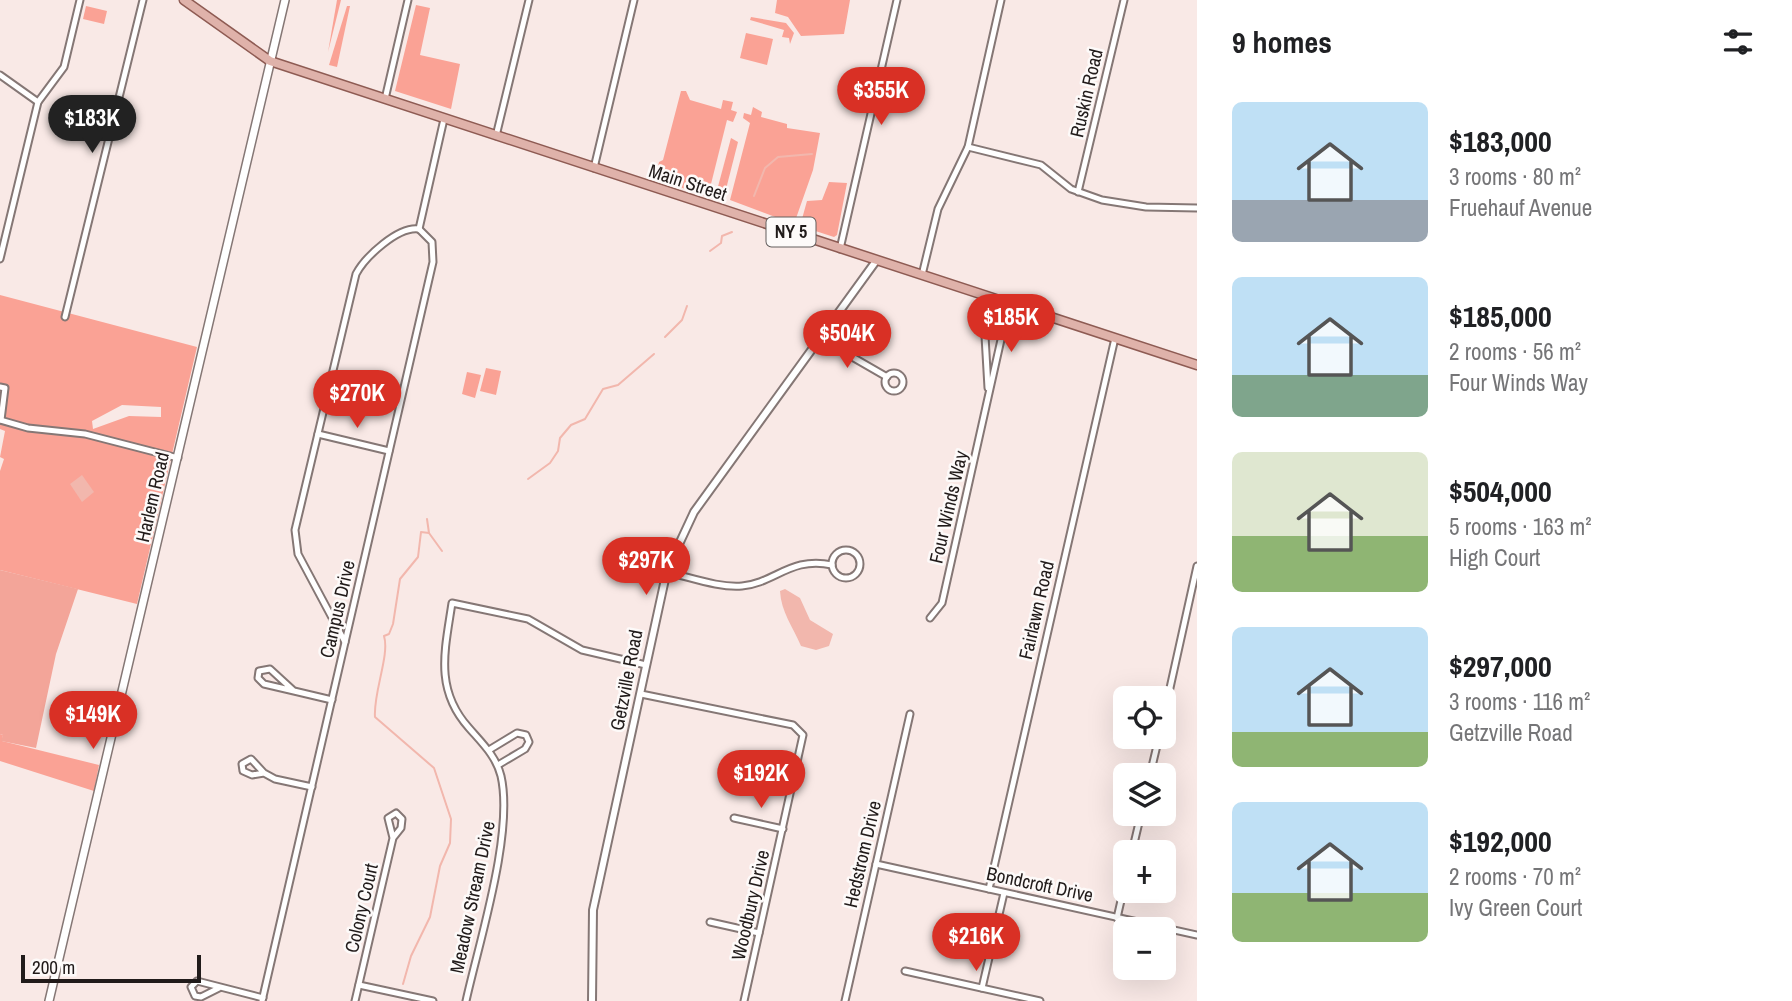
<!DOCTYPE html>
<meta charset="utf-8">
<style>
:root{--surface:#fff;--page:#f6f6f6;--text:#202124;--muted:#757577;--accent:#d93025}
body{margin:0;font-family:"Archivo Narrow",sans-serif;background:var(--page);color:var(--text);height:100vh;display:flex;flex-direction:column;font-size:26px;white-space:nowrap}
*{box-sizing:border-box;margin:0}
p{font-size:23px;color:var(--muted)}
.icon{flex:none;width:38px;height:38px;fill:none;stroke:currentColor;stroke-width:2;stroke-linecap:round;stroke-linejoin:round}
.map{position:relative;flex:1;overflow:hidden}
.sheet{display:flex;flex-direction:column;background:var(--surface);width:595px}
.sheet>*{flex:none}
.fabs{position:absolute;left:1113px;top:686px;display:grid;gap:14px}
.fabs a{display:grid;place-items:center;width:63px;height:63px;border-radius:10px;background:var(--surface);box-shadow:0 7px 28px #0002;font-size:35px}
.scale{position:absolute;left:21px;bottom:18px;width:180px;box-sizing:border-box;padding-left:7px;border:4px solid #211b1a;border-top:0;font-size:19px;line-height:24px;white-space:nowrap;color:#211b1a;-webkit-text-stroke:5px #fdfaf9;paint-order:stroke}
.price{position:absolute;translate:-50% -60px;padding:0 16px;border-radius:24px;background:var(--accent);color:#fff;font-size:23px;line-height:46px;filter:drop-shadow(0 2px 4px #0008)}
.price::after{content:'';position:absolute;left:50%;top:42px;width:21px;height:16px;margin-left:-10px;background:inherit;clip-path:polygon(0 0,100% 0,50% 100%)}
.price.active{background:#222;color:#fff}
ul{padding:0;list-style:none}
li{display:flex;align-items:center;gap:21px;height:175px;padding:0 35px}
li span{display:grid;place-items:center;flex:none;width:196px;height:140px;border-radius:10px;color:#555}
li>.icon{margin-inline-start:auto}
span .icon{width:84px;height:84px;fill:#fffc;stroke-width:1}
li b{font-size:30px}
h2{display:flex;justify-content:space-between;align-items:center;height:84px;padding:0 35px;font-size:30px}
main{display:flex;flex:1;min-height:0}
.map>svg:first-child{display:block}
.green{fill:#faa295;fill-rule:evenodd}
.forest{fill:#f3a599}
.water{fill:#f2b7ad}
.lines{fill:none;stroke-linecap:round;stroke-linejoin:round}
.stream{stroke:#f2b7ad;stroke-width:2}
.minor-casing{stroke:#857775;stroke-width:9}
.tertiary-casing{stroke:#857775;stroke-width:10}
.secondary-casing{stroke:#857775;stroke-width:10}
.primary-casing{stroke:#8e5b53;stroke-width:11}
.minor{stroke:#fff;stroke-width:5}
.tertiary{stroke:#fff;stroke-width:6}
.secondary{stroke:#fff;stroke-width:7}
.primary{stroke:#dfb2aa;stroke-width:8}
.labels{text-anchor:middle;stroke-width:5;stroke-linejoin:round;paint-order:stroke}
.shield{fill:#fdfaf9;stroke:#635e5d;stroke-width:2}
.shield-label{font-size:18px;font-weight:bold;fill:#211b1a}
.street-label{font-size:19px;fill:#211b1a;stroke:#fdfaf9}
</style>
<main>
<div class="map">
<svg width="1197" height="1001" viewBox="0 0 1197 1001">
<rect width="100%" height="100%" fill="#f9e9e6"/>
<!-- green -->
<g class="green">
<path d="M337,0H341L328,52Z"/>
<path d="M777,0H850L844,34L801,36L788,17L775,13Z"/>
<path d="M416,5L430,8L420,55L460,64L451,109L395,91Z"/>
<path d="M86,6L107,11L104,24L83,19Z"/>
<path d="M347,6H350L337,67L329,65Z"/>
<path d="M751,17L786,23L794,33L790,44L789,38L782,37L784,30L750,20Z"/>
<path d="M746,33L773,39L767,65L740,58Z"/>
<path d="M681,91H686L690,100L721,109L723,100L733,102L731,110L737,112L733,122L727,120L709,192L697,189L706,192L705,196L655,178L659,162L663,160Z"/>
<path d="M753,107L762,112L761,117L787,124V128L820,133L813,170L794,224L730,200L750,123L743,118L744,113L751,115Z"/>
<path d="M731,138L738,142L724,197L716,194Z"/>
<path d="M829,182L847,183L837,235L834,237L800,226L807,201L822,200Z"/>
<path d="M0,295L197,347L137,604L0,570V471L4,459L0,457L5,431L0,429ZM122,405L161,407V417L129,416L93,429L92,421Z"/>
<path d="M486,368L501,371L496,395L480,391Z"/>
<path d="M467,372L481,375L475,398L462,394Z"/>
<path d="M0,734L3,735L2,741L99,765L94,791L0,761Z"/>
</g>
<!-- forest -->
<path class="forest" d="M0,570L78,589L56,654L36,748L1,741L3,735L0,734Z"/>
<!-- water -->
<g class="water">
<path d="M82,475L94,492L82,502L70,484Z"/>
<path d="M785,589L800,598L810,620L833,634L829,646L816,650L801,646C793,627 781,612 780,591Z"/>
</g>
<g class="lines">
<!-- stream -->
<g class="stream">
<path d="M754,196L765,168L778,157L812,154"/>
<path d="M710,251L721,243L722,236L732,232"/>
<path d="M665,337L682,320L687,306"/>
<path d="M528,479L550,463L558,451L560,438L571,425L585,419L603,389L618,385L654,354"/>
<path d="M429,533L442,551"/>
<path d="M403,984L411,956L430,917L440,866L450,843L451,819L434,768L375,717C373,693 390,655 384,636L389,634L393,624L400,579L418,557L421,532L429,533L427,519"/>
</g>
<defs>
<g id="minor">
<path d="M0,75L38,102"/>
<path d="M385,99L408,0"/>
<path d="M496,136L529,0"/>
<path d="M968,147L1041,165L1071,189L1102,200L1146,207L1197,208"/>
<path d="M594,168L634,0"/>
<path d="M1078,192L1124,0"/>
<path d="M419,229L444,119"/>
<path d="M840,249L897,0"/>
<path d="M0,259L38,102L64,67L80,0"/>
<path d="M922,275L938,209L968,147L1001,0"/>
<path d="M65,317L143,0"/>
<path d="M821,339L887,377"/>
<circle cx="894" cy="382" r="9"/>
<path d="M0,387L5,388L1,420"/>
<path d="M988,388L985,336L992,298"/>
<path d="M0,420L28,428L85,434L178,458"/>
<path d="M318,434L389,451"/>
<circle cx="846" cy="564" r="14"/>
<path d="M666,572C690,577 718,588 742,586C775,583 791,556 832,565"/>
<path d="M930,618L942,603L1009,304"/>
<path d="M345,642L298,554L295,530L356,274C365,257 398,226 419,229"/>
<path d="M294,691L264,684L258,678L259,671L270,669L294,691L332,700"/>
<path d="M641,694L793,725L803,735L744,1001"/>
<path d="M1164,715L1197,566"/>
<path d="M489,750L517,733L526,735L529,742L525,749L498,765"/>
<path d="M264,773L252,775L243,771L242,764L251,759L264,773L275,779L312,787"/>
<path d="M1150,775L1159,737"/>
<path d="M734,818L783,829"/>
<path d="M1132,852L1141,814"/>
<path d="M876,864L1197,935"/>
<path d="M989,889L1115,338"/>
<path d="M1117,918L1125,883"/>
<path d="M710,922L759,933"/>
<path d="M905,971L1040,1001"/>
<path d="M359,985L433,1001"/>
<path d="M219,988L201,997L195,996L191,987L197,981L263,998"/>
<path d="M982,988L1004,893"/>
<path d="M262,1001L433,262L432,242L419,229"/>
<path d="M355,1001L393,838L401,828L402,819L396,813L388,818L393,838"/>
<path d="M466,1001C479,942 514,833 501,776C496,756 482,743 469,728C434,689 445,650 452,603L528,619L582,650L646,665"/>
<path d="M845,1001L910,714"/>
</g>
<path id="tertiary" d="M592,1001L593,910L667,570L694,512L876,261"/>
<path id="secondary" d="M49,1001L285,0"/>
<path id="primary" d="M184,0L270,61L1197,365"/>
</defs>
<!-- minor casing -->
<use href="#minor" class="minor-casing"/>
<!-- tertiary casing -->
<use href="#tertiary" class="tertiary-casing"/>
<!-- secondary casing -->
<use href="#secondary" class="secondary-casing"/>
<!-- primary casing -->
<use href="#primary" class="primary-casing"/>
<!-- minor -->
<use href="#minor" class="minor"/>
<!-- tertiary -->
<use href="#tertiary" class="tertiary"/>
<!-- secondary -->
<use href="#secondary" class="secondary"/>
<!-- primary -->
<use href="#primary" class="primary"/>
</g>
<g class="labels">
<!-- shield labels -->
<rect class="shield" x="766.5" y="217.5" width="49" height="29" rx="5"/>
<g class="shield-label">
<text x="791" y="238">NY 5</text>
</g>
<!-- street labels -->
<g class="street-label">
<text transform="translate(1086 93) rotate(-77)" y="7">Ruskin Road</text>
<text transform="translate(688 182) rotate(18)" y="7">Main Street</text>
<text transform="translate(152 497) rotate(-77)" y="7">Harlem Road</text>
<text transform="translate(948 507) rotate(-77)" y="7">Four Winds Way</text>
<text transform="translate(337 609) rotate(-77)" y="7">Campus Drive</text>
<text transform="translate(1036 610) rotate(-77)" y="7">Fairlawn Road</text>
<text transform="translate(626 680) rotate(-79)" y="7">Getzville Road</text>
<text transform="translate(862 854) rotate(-77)" y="7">Hedstrom Drive</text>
<text transform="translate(1040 884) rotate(12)" y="7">Bondcroft Drive</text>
<text transform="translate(472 897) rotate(-78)" y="7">Meadow Stream Drive</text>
<text transform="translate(750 905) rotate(-77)" y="7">Woodbury Drive</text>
<text transform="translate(361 908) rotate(-77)" y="7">Colony Court</text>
</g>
</g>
</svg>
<div class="fabs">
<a><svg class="icon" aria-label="locate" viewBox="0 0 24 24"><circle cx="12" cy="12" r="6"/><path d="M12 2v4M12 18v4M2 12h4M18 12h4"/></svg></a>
<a><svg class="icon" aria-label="layers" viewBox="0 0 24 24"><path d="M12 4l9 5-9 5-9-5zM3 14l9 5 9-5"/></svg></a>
<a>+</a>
<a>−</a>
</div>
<div class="scale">200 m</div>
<b class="price" style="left:881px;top:127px">$355K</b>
<b class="price active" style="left:92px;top:155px">$183K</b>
<b class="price" style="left:1011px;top:354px">$185K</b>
<b class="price" style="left:847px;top:370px">$504K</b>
<b class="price" style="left:357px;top:430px">$270K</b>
<b class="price" style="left:646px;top:597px">$297K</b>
<b class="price" style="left:93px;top:751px">$149K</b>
<b class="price" style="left:761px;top:810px">$192K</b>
<b class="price" style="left:976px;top:973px">$216K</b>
</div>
<section class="sheet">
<h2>9 homes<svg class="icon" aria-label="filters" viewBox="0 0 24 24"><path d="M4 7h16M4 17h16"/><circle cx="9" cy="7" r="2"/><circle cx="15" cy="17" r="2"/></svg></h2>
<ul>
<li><span style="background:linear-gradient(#bfe0f5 70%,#9aa5b1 0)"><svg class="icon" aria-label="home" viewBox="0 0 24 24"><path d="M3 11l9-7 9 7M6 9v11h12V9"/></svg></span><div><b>$183,000</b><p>3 rooms · 80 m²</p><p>Fruehauf Avenue</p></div></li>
<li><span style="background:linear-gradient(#bfe0f5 70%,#7fa58c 0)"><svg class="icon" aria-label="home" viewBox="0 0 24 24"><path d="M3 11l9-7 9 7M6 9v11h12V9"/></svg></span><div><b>$185,000</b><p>2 rooms · 56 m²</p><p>Four Winds Way</p></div></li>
<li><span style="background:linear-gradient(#dfe7d0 60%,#8fb573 0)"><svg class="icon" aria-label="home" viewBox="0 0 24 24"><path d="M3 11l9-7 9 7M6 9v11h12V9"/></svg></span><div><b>$504,000</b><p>5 rooms · 163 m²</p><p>High Court</p></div></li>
<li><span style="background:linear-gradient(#bfe0f5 75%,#8fb573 0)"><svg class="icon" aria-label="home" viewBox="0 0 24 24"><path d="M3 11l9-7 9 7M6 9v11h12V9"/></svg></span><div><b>$297,000</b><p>3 rooms · 116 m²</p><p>Getzville Road</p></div></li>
<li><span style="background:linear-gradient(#bfe0f5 65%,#8fb573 0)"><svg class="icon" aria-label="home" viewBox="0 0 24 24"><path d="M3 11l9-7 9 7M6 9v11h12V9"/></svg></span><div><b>$192,000</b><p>2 rooms · 70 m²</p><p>Ivy Green Court</p></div></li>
</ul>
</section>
</main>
